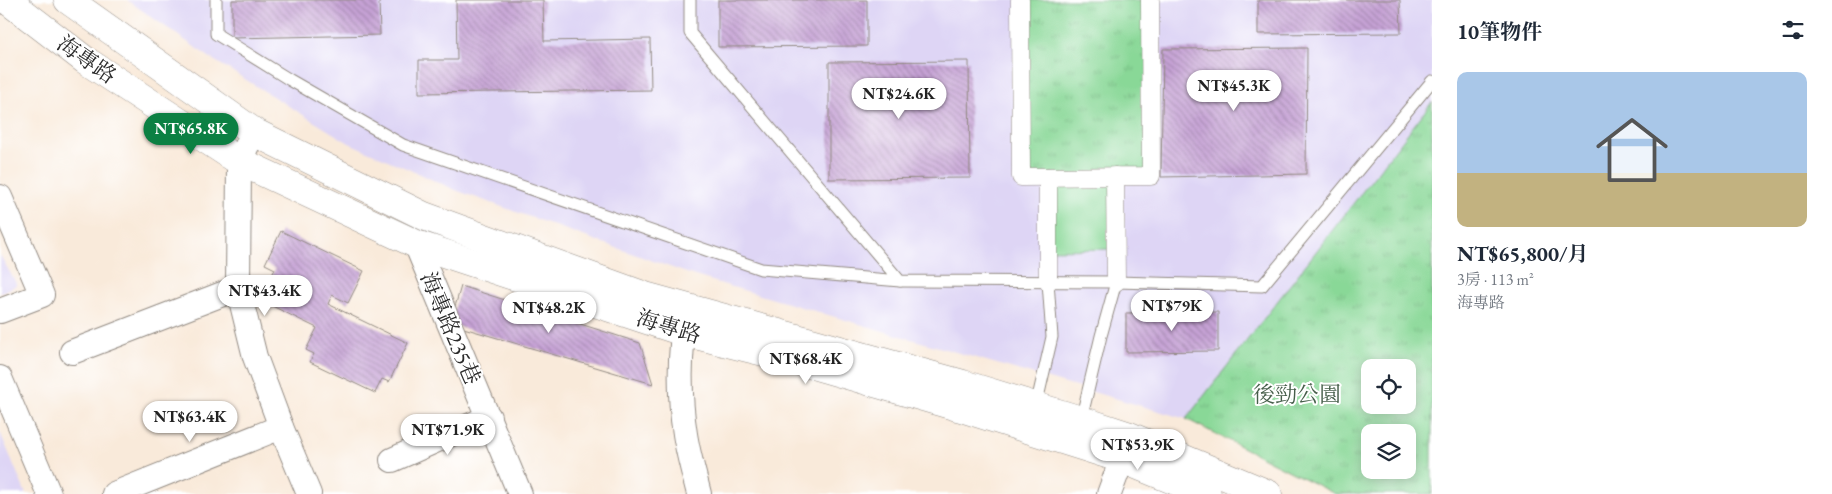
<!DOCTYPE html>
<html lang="zh-TW">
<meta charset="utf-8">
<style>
:root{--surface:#fff;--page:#f2f2f3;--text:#1f2937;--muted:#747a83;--line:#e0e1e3;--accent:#0b8043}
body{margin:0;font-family:"EB Garamond","Noto Serif TC",serif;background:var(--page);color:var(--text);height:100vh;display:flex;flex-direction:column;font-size:19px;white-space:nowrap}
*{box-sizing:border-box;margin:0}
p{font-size:16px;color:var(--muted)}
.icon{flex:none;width:28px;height:28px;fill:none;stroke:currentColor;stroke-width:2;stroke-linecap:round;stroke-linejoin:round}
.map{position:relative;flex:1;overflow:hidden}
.drawer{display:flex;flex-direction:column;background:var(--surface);width:400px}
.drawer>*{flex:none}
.tools{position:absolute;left:1361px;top:359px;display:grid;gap:10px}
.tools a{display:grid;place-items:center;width:55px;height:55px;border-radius:10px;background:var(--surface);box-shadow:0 2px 12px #0003;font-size:25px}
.price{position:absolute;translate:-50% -42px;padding:0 11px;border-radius:18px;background:#fff;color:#222;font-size:16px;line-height:32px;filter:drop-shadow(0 1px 2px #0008)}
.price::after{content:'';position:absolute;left:50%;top:30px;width:15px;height:11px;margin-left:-8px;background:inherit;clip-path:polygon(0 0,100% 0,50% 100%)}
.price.on{background:var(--accent);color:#fff}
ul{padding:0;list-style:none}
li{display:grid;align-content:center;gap:10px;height:265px;padding:0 25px}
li+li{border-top:1px solid var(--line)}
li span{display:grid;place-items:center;height:155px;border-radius:10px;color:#555}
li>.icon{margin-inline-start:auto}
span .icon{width:90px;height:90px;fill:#fffc;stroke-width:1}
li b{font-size:21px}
h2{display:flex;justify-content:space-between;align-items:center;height:60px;padding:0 25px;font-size:21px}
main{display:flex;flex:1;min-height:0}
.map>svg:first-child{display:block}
.built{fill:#ded5f5}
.grass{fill:url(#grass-tufts);stroke:#5a8261;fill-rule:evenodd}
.garden{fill:#89d897;stroke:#5a8261}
.building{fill:url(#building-back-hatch)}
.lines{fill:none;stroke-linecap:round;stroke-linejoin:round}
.service-casing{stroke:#928a82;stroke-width:13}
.pedestrian-casing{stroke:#928a82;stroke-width:19}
.minor-casing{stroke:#928a82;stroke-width:26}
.tertiary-casing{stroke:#928a82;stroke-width:29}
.service{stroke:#fff;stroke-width:11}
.pedestrian{stroke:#fff;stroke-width:18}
.minor{stroke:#fff;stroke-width:24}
.tertiary{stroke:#fff;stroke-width:28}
.labels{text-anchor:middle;stroke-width:4;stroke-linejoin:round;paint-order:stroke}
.street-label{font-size:22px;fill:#2b2b2b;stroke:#fff}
.park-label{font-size:22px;fill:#475f4b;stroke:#fff}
</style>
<main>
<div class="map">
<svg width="1432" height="494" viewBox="0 0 1432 494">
<defs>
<pattern id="grass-tufts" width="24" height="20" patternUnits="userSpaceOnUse" patternTransform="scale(1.25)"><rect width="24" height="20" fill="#89d897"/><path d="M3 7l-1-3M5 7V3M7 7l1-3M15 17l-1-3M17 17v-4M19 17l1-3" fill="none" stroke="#76ba82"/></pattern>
<pattern id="building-back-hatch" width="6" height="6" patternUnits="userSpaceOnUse" patternTransform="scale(1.25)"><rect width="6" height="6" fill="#c6a2d5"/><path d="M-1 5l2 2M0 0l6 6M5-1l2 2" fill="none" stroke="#a184ad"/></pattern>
</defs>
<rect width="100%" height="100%" fill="#fff"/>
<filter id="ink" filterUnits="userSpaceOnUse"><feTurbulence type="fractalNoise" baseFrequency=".02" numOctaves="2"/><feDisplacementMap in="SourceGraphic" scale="10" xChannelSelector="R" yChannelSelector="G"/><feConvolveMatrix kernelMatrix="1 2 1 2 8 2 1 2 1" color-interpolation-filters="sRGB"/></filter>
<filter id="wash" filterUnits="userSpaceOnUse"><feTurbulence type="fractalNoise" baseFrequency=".0096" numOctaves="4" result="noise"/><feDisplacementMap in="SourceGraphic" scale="20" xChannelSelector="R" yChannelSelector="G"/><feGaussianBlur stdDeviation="1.12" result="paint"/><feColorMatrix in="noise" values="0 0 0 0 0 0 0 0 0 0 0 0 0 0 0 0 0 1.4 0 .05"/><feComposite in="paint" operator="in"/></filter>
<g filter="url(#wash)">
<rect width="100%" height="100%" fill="#f9eada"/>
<!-- built -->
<g class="built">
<path d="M127,0H1432V102L1186,419L695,276L458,191L349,143L212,59Z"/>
<path d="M0,255L17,285L0,293Z"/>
<path d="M0,432L26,494H0Z"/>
</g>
<!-- grass -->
<g class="grass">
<path d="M1020,0H1150L1151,176L1021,177Z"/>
<path d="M1432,102V494H1335L1186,419ZM1370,368H1408V405H1370ZM1370,432H1408V470H1370Z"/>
</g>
<!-- garden -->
<path class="garden" d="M1115,176L1116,249L1049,250L1048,177Z"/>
<g id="blocks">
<!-- building -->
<g class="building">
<path d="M232,0H379L380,35L232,38Z"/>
<path d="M456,0H543L544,41L650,39L651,90L419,93V60H457Z"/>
<path d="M718,0H867V46L718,47Z"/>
<path d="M1258,0H1400L1401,33L1258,34Z"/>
<path d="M1307,48L1306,174L1161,177L1163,49Z"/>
<path d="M969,61L970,178L829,179V62Z"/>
<path d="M281,231L364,271L348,303L332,295L328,304L408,343L389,382L382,379L375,393L310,362L314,354L306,350L317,328L260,300L275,269L265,264Z"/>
<path d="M461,286L640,343L653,384L450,324Z"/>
<path d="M1218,312V351L1126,352V313Z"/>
</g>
</g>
</g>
<g filter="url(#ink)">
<use href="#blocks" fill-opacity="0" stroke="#928a82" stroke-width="1"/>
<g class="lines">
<defs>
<g id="service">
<path d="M216,0V34L290,80L403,145L761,269L900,281"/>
<path d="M690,0V33L900,281L1116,282L1262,286L1432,81"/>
<path d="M1036,406L1052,337L1048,282"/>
<path d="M1081,420L1101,336L1116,282"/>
</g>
<g id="pedestrian">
<path d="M1020,0L1021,177L1151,176L1150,0"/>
<path d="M1115,176L1116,282"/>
<path d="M1048,177V282"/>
</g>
<g id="minor">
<path d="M254,132L239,161L238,288L255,357L281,427L309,494"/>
<path d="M0,197L42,295L0,311"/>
<path d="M416,244L520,494"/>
<path d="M686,315C679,352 679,397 685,434C688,454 694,474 699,494"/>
<path d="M72,352L238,288"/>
<path d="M0,378L49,494"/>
<path d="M392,460L489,417"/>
<path d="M114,494L281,427"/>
<path d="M1109,494L1122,459L1126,441"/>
</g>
<g id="tertiary">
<path d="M7,0L85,60L239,161L416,244L683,332L792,359L961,408L1122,459L1207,494"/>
<path d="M68,0L254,132L424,216L645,296L963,384L1081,420L1127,435L1268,494"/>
</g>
</defs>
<!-- service casing -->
<use href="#service" class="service-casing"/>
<!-- pedestrian casing -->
<use href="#pedestrian" class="pedestrian-casing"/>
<!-- minor casing -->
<use href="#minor" class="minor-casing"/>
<!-- tertiary casing -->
<use href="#tertiary" class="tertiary-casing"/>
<!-- service -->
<use href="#service" class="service"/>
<!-- pedestrian -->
<use href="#pedestrian" class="pedestrian"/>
<!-- minor -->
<use href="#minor" class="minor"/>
<!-- tertiary -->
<use href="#tertiary" class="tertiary"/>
</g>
</g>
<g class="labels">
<!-- street labels -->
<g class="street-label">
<text transform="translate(87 59) rotate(35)" y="8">海專路</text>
<text transform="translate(669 326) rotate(17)" y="8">海專路</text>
<text transform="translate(451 328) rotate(67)" y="8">海專路235巷</text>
</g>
<!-- park labels -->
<g class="park-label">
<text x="1297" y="402">後勁公園</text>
</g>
</g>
</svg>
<div class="tools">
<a><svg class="icon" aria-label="locate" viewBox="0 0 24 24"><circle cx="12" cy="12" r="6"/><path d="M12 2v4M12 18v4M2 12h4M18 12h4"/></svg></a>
<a><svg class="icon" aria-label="layers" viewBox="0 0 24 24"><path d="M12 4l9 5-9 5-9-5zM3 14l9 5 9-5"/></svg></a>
</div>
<b class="price" style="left:1234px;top:112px">NT$45.3K</b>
<b class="price" style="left:899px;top:120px">NT$24.6K</b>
<b class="price on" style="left:191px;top:155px">NT$65.8K</b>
<b class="price" style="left:265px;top:317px">NT$43.4K</b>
<b class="price" style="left:1172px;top:332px">NT$79K</b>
<b class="price" style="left:549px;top:334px">NT$48.2K</b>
<b class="price" style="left:806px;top:385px">NT$68.4K</b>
<b class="price" style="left:190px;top:443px">NT$63.4K</b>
<b class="price" style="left:448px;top:456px">NT$71.9K</b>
<b class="price" style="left:1138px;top:471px">NT$53.9K</b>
</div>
<section class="drawer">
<h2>10筆物件<svg class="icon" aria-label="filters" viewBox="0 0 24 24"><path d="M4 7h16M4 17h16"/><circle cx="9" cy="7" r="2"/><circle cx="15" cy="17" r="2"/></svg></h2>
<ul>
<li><span style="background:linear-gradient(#a9c7e8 65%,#c2b280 0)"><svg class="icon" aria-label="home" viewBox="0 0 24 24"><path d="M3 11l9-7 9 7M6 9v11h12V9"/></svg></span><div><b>NT$65,800/月</b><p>3房 · 113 m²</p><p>海專路</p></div></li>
</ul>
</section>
</main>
